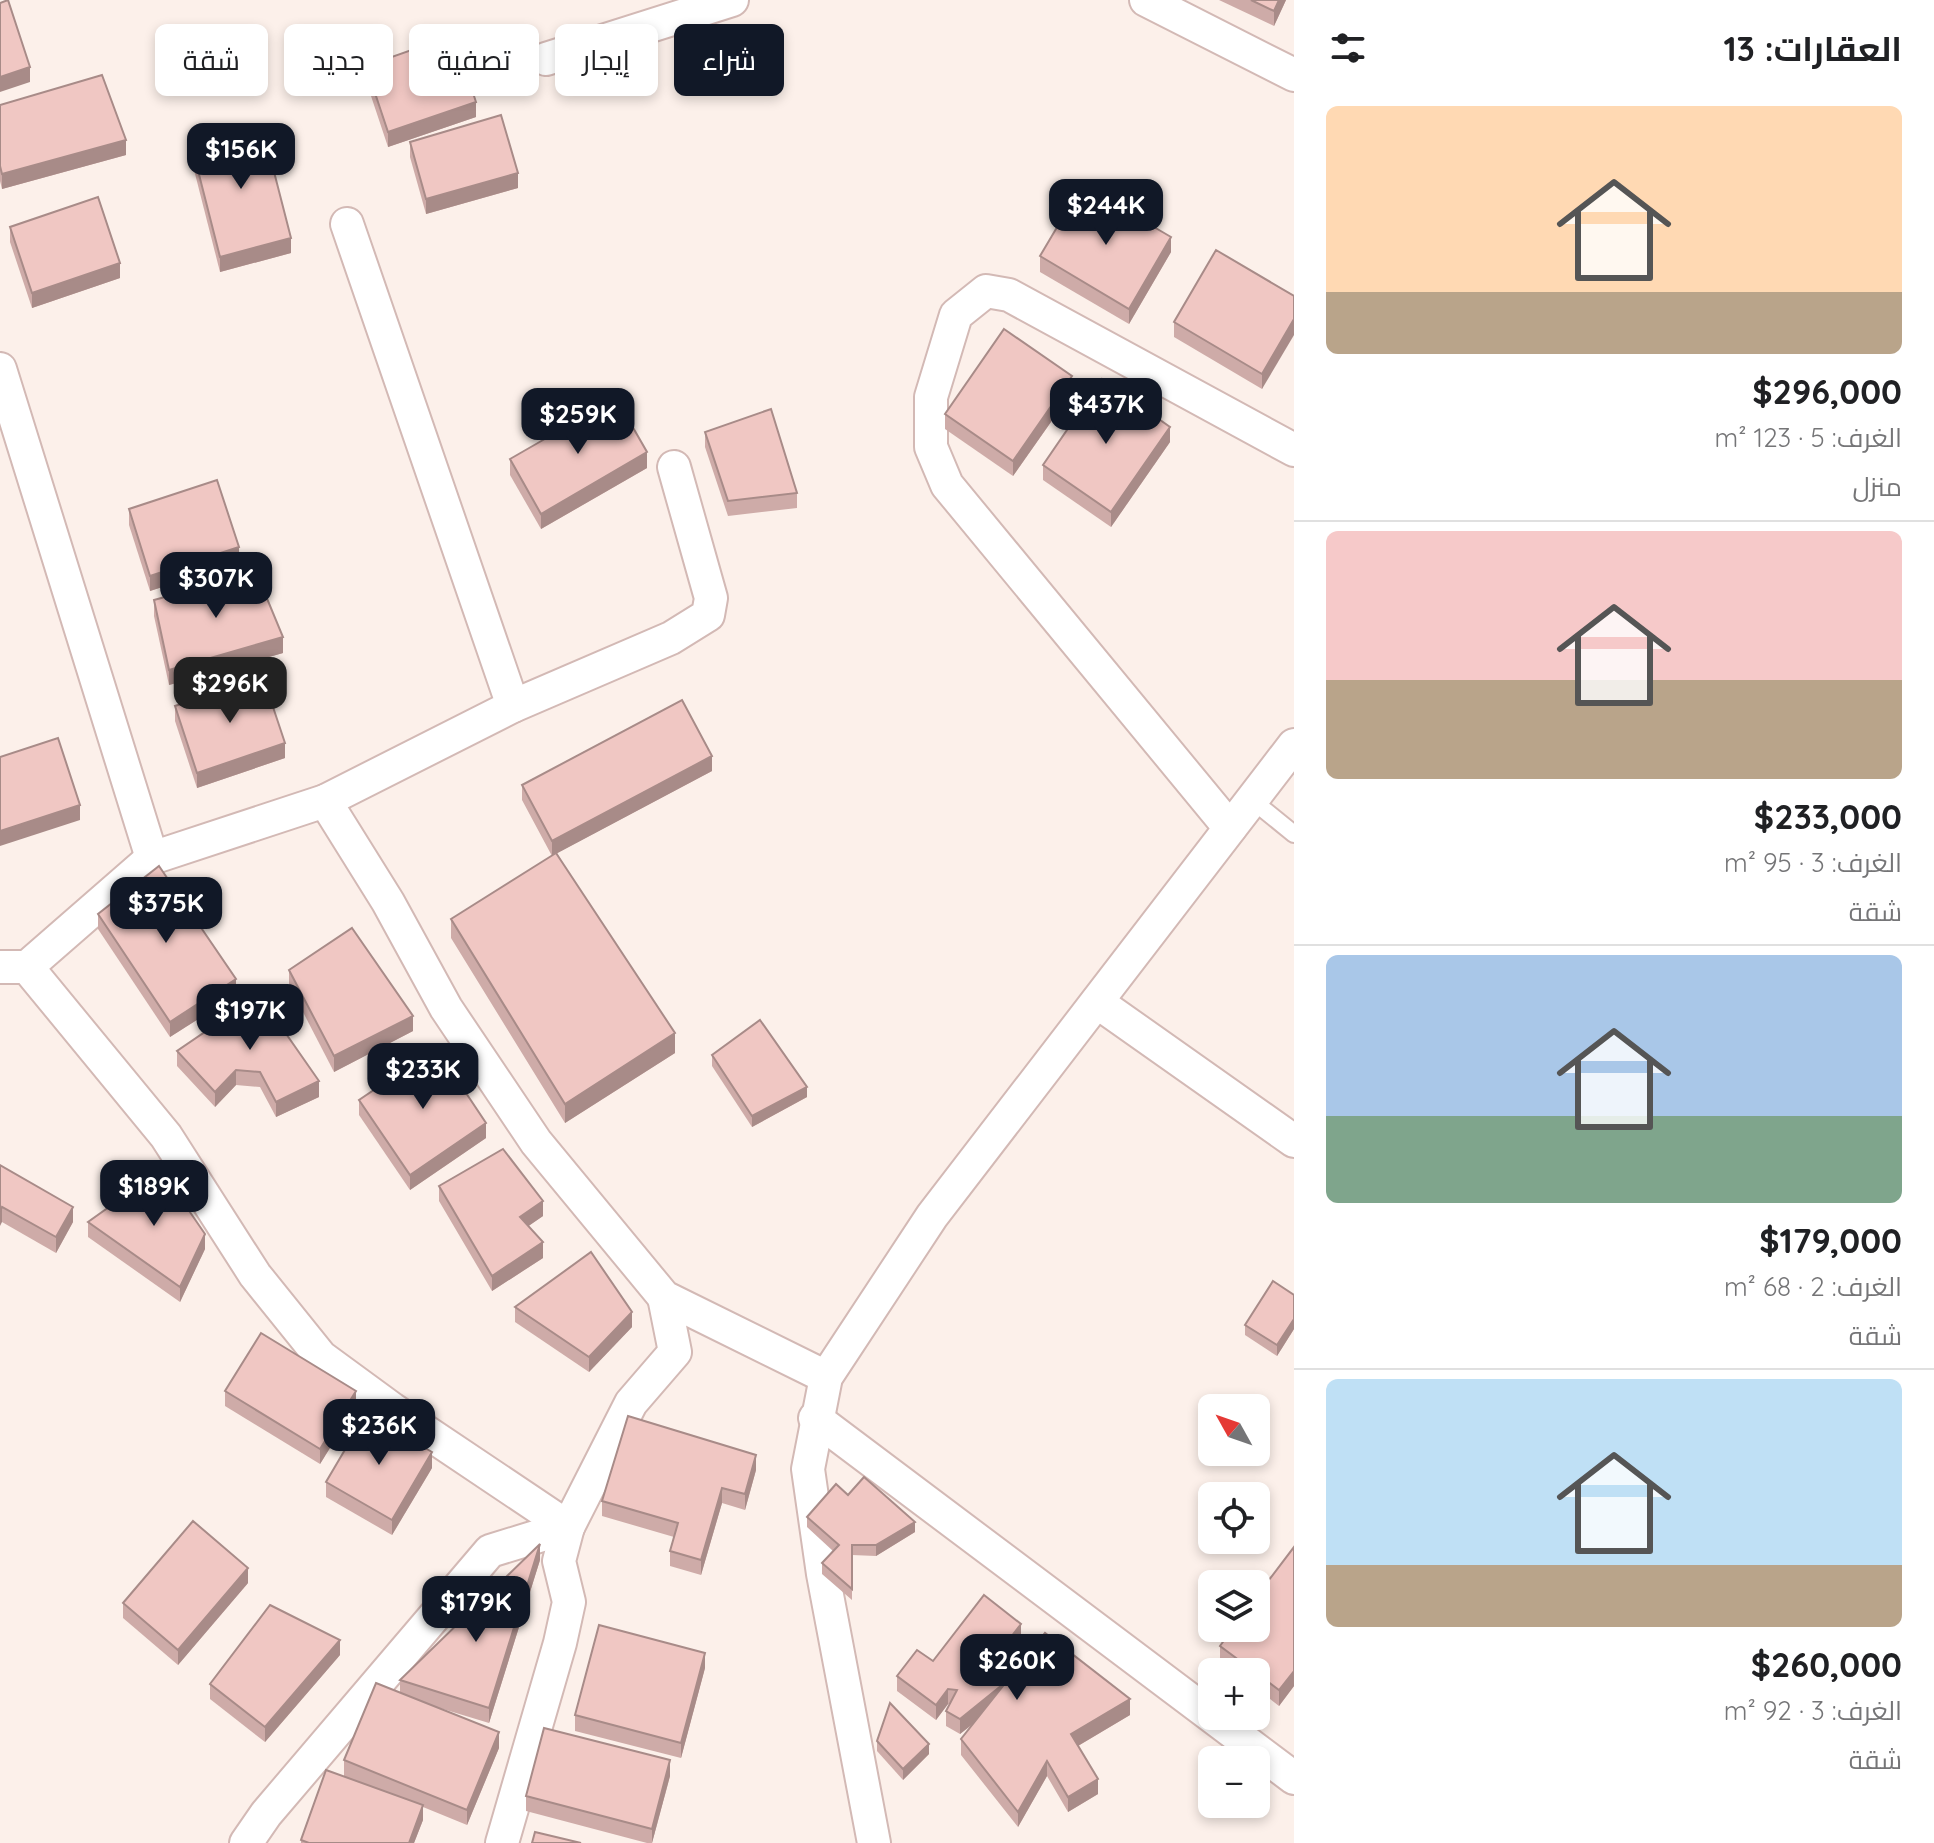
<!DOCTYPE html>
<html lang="ar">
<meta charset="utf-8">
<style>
:root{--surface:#fff;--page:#f6f6f6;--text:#202124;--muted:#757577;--line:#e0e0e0;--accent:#111827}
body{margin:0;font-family:Quicksand,Cairo,sans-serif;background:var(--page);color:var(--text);direction:rtl;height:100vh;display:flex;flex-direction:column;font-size:30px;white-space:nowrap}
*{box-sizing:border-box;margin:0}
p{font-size:26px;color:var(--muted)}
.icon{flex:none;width:44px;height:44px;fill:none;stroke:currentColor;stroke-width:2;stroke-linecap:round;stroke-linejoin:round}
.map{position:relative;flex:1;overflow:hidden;direction:ltr}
.sheet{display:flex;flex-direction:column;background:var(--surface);width:640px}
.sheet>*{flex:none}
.banner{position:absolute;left:24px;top:24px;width:760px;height:72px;direction:rtl;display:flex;gap:16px}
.needle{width:52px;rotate:310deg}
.controls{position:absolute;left:1198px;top:1394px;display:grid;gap:16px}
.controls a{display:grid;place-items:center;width:72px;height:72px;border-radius:12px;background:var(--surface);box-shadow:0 4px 12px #0003;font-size:40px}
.price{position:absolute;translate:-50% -68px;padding:0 18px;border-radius:16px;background:var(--accent);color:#fff;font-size:26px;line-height:52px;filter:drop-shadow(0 2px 4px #0008)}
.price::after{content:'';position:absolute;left:50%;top:48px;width:24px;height:18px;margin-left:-12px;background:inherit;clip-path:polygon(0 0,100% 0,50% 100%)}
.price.active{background:#222;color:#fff}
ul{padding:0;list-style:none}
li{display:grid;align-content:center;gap:16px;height:424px;padding:0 32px}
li+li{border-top:2px solid var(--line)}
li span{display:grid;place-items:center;height:248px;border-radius:12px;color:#555}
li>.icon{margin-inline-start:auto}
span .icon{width:144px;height:144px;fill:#fffc;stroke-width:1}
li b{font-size:34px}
h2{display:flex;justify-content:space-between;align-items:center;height:96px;padding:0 32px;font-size:34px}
.tag{padding:0 28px;border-radius:12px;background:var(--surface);box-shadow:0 4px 12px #0003;font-size:28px;line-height:72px}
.tag.active{background:var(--accent);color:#fff}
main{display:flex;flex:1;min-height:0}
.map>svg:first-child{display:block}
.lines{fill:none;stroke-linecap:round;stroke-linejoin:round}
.lane-casing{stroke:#d3b9b5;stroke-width:20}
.street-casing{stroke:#d3b9b5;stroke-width:36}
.lane{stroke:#fff;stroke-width:16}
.street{stroke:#fff;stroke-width:32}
.wall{fill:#ceaba8}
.shaded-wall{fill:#a88b88}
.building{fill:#f0c7c3;stroke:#a88b88;stroke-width:2}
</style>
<main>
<section class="sheet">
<h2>العقارات: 13<svg class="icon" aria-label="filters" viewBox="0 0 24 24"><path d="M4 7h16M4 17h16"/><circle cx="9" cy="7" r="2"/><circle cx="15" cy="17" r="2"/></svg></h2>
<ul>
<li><span style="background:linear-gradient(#ffd9b3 75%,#b9a48a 0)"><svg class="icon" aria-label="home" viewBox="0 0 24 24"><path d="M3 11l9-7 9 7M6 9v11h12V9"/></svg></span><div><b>$296,000</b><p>الغرف: 5 · 123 m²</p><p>منزل</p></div></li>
<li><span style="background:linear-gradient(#f6c9c9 60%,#b9a48a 0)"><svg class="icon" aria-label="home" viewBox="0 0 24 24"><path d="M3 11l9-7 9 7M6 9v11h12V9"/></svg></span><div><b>$233,000</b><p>الغرف: 3 · 95 m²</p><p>شقة</p></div></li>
<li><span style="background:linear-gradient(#a9c7e8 65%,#7fa58c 0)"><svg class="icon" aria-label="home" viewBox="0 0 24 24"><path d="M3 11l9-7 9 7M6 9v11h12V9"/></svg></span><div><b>$179,000</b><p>الغرف: 2 · 68 m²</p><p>شقة</p></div></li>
<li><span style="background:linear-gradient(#bfe0f5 75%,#b9a48a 0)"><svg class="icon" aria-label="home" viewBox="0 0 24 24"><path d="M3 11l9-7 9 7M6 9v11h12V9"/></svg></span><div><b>$260,000</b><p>الغرف: 3 · 92 m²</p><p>شقة</p></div></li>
</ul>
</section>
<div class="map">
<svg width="1294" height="1843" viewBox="0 0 1294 1843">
<rect width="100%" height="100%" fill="#fcf0ea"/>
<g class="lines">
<defs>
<path id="lane" d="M1252,800L1294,834"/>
<g id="street">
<path d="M1146,0L1294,75"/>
<path d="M546,59L732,0"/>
<path d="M0,369L152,858"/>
<path d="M513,706L671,638L708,615L711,598L674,467"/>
<path d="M325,801L388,902L446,1008L536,1142L664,1297L826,1377"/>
<path d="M1230,828L947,485L931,447V397L956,315L986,291L1009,295L1294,450"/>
<path d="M0,967H27L152,858L325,801L513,706L347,224"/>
<path d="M27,967L166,1136L255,1275L321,1357L392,1409L568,1527"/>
<path d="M1097,1002L1294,1141"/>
<path d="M815,1418L1294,1778"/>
<path d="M246,1843L266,1814L490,1551L568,1527"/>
<path d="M502,1843L560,1643L569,1602L559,1561L568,1527L631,1403L675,1352L664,1297"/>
<path d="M874,1843L823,1574L808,1469L826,1377L932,1216L1294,745"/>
</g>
</defs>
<!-- lane casing -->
<use href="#lane" class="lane-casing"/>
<!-- street casing -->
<use href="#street" class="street-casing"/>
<!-- lane -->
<use href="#lane" class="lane"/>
<!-- street -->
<use href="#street" class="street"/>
</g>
<!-- wall -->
<g class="wall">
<path d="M1219,0H1286L1274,26Z"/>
<path d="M366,66L476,117L388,147L366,81Z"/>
<path d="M0,105L126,155L2,189L0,181Z"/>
<path d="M410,142L518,188L426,214L410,157Z"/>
<path d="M191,143L291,253L220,272L191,158Z"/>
<path d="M10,227L120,278L32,308L10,242Z"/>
<path d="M1171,252L1129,324L1040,272V256Z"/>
<path d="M1294,296L1262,389L1174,337V322Z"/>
<path d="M1072,392L1013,476L945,429V414Z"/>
<path d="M705,432L797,493V508L728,516L705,447Z"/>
<path d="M1170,442L1111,527L1043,480V465Z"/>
<path d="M510,459L647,468L541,529L510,475Z"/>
<path d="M129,509L239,562L150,591L129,525Z"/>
<path d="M154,600L283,653L169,685L154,616Z"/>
<path d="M175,706L285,758L197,788L175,721Z"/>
<path d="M712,771L557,853L675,1053L565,1123L451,938V919L552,856L522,800V785Z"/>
<path d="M98,914L236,995L170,1037L98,929Z"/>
<path d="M289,970L413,1031L334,1072L289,985Z"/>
<path d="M259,995L319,1097L276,1117L260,1087L236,1085L215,1107L177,1066V1051Z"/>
<path d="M712,1055L807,1097L752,1127L712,1066Z"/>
<path d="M359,1100L486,1138L410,1190L359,1115Z"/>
<path d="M0,1165L73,1222L56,1253L2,1222Z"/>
<path d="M439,1186L543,1216L528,1226L543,1258L492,1291L439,1201Z"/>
<path d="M88,1222L205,1249L180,1302L88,1237Z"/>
<path d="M1294,1295V1329L1277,1356L1245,1335V1325Z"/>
<path d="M515,1307L632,1327L589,1372L515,1322Z"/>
<path d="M225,1391L356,1406L320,1464L225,1406Z"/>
<path d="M432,1468L392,1535L326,1497V1482Z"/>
<path d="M756,1470L745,1510L722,1503L701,1575L670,1566V1551L674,1537L602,1516V1501Z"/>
<path d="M848,1495L915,1532L876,1556L852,1555V1600L822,1574V1563L833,1551L807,1527V1517Z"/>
<path d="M1294,1547V1686L1279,1706L1256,1688V1672H1234L1220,1661V1646Z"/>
<path d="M540,1560L489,1723L433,1706L499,1748L467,1825L423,1807V1820L414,1843H301V1840L344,1776V1760L400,1692V1680Z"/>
<path d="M248,1583L178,1665L123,1618V1603Z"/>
<path d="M1021,1639L996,1673L1007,1681L1130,1715L1078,1746L1098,1794L1068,1812L1047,1776L1018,1827L961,1755V1739L974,1723L960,1734L946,1726V1711L950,1704H948L936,1720L897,1691V1676L933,1661Z"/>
<path d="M340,1655L265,1742L210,1699V1684Z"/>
<path d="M705,1668L681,1758L575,1731V1715Z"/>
<path d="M877,1741L929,1754L903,1780L877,1751Z"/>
<path d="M670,1776L652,1843H647L526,1811V1796Z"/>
</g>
<!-- shaded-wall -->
<g class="shaded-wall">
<path d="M1279,0H1286L1274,26V11Z"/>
<path d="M30,67V82L0,92V77Z"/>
<path d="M476,102V117L388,147V132Z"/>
<path d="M126,140V155L2,189V174Z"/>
<path d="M518,173V188L426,214V199Z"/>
<path d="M1171,237V252L1129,324V309Z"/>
<path d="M291,238V253L220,272V257Z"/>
<path d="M120,263V278L32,308V293Z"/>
<path d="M1294,319V335L1262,389V374Z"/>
<path d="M1072,376V392L1013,476V461Z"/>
<path d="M1170,427V442L1111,527V512Z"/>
<path d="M647,452V468L541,529V514Z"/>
<path d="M239,547V562L150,591V576Z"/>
<path d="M283,637V653L169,685V670Z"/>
<path d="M285,743V758L197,788V773Z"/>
<path d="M712,756V771L552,856V841Z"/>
<path d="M80,805V820L0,846V831Z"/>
<path d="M236,979V995L170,1037V1022Z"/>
<path d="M413,1016V1031L334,1072V1056Z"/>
<path d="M675,1033V1053L565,1123V1104Z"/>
<path d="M236,1070V1085L215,1107V1092Z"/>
<path d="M319,1081V1097L276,1117V1102Z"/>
<path d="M807,1087V1097L752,1127V1116Z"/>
<path d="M486,1123V1138L410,1190V1175Z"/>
<path d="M543,1201V1216L520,1232V1217Z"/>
<path d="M2,1207V1222L0,1226V1211Z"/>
<path d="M73,1207V1222L56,1253V1237Z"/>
<path d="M205,1234V1249L180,1302V1287Z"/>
<path d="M543,1242V1258L492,1291V1276Z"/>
<path d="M632,1312V1327L589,1372V1357Z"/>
<path d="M1294,1319V1329L1277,1356V1345Z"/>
<path d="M356,1391V1406L320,1464V1449Z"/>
<path d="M432,1452V1468L392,1535V1520Z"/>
<path d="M756,1455V1470L745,1510V1494Z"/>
<path d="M722,1488V1503L701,1575V1560Z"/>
<path d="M915,1522V1532L876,1556V1545Z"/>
<path d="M540,1544V1560L489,1723V1708Z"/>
<path d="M248,1568V1583L178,1665V1650Z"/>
<path d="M1021,1624V1639L988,1682V1667Z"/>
<path d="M340,1640V1655L265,1742V1727Z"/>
<path d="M705,1653V1668L681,1758V1743Z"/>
<path d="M1294,1671V1686L1279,1706V1690Z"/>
<path d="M1007,1681V1697L960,1734V1719Z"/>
<path d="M948,1689V1704L936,1720V1705Z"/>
<path d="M1130,1699V1715L1071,1750V1734Z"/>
<path d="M499,1732V1748L467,1825V1810Z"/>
<path d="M929,1744V1754L903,1780V1769Z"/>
<path d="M670,1760V1776L652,1843V1829Z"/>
<path d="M1047,1761V1776L1018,1827V1812Z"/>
<path d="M1098,1779V1794L1068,1812V1797Z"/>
<path d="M423,1805V1820L414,1843H409Z"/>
</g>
<!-- building -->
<g class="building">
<path d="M8,0L30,67L0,77V3Z"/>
<path d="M1251,0H1279L1274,11Z"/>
<path d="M454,35L476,102L388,132L366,66Z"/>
<path d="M102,75L126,140L2,174L0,166V105Z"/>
<path d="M501,115L518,173L426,199L410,142Z"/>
<path d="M262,125L291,238L220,257L191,143Z"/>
<path d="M1082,185L1171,237L1129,309L1040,256Z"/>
<path d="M98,197L120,263L32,293L10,227Z"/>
<path d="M1216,250L1294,296V319L1262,374L1174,322Z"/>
<path d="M1004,329L1072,376L1013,461L945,414Z"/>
<path d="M1102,379L1170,427L1111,512L1043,465Z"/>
<path d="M616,398L647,452L541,514L510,459Z"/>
<path d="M771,409L797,493L728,501L705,432Z"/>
<path d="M217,480L239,547L150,576L129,509Z"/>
<path d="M256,572L283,637L169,670L154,600Z"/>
<path d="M263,677L285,743L197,773L175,706Z"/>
<path d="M682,700L712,756L552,841L522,785Z"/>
<path d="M58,738L80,805L0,831V757Z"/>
<path d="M556,853L675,1033L565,1104L451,919Z"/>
<path d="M159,866L236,979L170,1022L98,914Z"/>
<path d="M352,928L413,1016L334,1056L289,970Z"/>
<path d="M259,995L319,1081L276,1102L260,1072L236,1070L215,1092L177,1051Z"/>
<path d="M760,1020L807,1087L752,1116L712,1055Z"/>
<path d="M436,1048L486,1123L410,1175L359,1100Z"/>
<path d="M503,1149L543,1201L520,1217L543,1242L492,1276L439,1186Z"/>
<path d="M0,1165L73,1207L56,1237L2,1207L0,1211Z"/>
<path d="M161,1170L205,1234L180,1287L88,1222Z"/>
<path d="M591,1252L632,1312L589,1357L515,1307Z"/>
<path d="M1273,1281L1294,1295V1319L1277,1345L1245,1325Z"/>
<path d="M261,1333L356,1391L320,1449L225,1391Z"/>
<path d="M366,1414L432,1452L392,1520L326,1482Z"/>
<path d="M628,1416L756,1455L745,1494L722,1488L701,1560L670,1551L678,1523L602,1501Z"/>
<path d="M864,1477L915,1522L876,1545H852V1589L822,1563L839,1545L807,1517L836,1484L848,1495Z"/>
<path d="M193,1521L248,1568L178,1650L123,1603Z"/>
<path d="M540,1544L489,1708L400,1680Z"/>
<path d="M1294,1547V1671L1279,1690L1220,1646L1233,1628H1256V1597Z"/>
<path d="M984,1595L1021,1624L988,1667L1007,1681L1045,1633L1130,1699L1071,1734L1098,1779L1068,1797L1047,1761L1018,1812L961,1739L1007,1681L960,1719L946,1711L957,1690L948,1689L936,1705L897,1676L917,1650L933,1661Z"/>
<path d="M270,1605L340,1640L265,1727L210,1684Z"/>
<path d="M599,1625L705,1653L681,1743L575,1715Z"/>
<path d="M376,1683L499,1732L467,1810L344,1760Z"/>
<path d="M890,1703L929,1744L903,1769L877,1741Z"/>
<path d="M544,1728L670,1760L652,1829L526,1796Z"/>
<path d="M326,1770L423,1805L409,1843H309L301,1840Z"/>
<path d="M535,1832L581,1843H532Z"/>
</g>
</svg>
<div class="controls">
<a><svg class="needle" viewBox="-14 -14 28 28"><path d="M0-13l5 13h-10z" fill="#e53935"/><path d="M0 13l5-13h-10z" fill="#757577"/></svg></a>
<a><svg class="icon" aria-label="locate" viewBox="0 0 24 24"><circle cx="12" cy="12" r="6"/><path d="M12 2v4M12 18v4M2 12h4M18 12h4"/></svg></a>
<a><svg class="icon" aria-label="layers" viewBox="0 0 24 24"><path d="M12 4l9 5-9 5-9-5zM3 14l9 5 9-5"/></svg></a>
<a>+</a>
<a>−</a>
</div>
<b class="price" style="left:241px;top:191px">$156K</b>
<b class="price" style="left:1106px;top:247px">$244K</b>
<b class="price" style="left:1106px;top:446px">$437K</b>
<b class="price" style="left:578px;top:456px">$259K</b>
<b class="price" style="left:216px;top:620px">$307K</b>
<b class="price active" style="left:230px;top:725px">$296K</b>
<b class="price" style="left:166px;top:945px">$375K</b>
<b class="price" style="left:250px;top:1052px">$197K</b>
<b class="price" style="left:423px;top:1111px">$233K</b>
<b class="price" style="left:154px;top:1228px">$189K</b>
<b class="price" style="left:379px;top:1467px">$236K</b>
<b class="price" style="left:476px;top:1644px">$179K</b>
<b class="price" style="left:1017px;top:1702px">$260K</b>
<div class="banner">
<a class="tag active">شراء</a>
<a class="tag">إيجار</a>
<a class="tag">تصفية</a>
<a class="tag">جديد</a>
<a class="tag">شقة</a>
</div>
</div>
</main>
